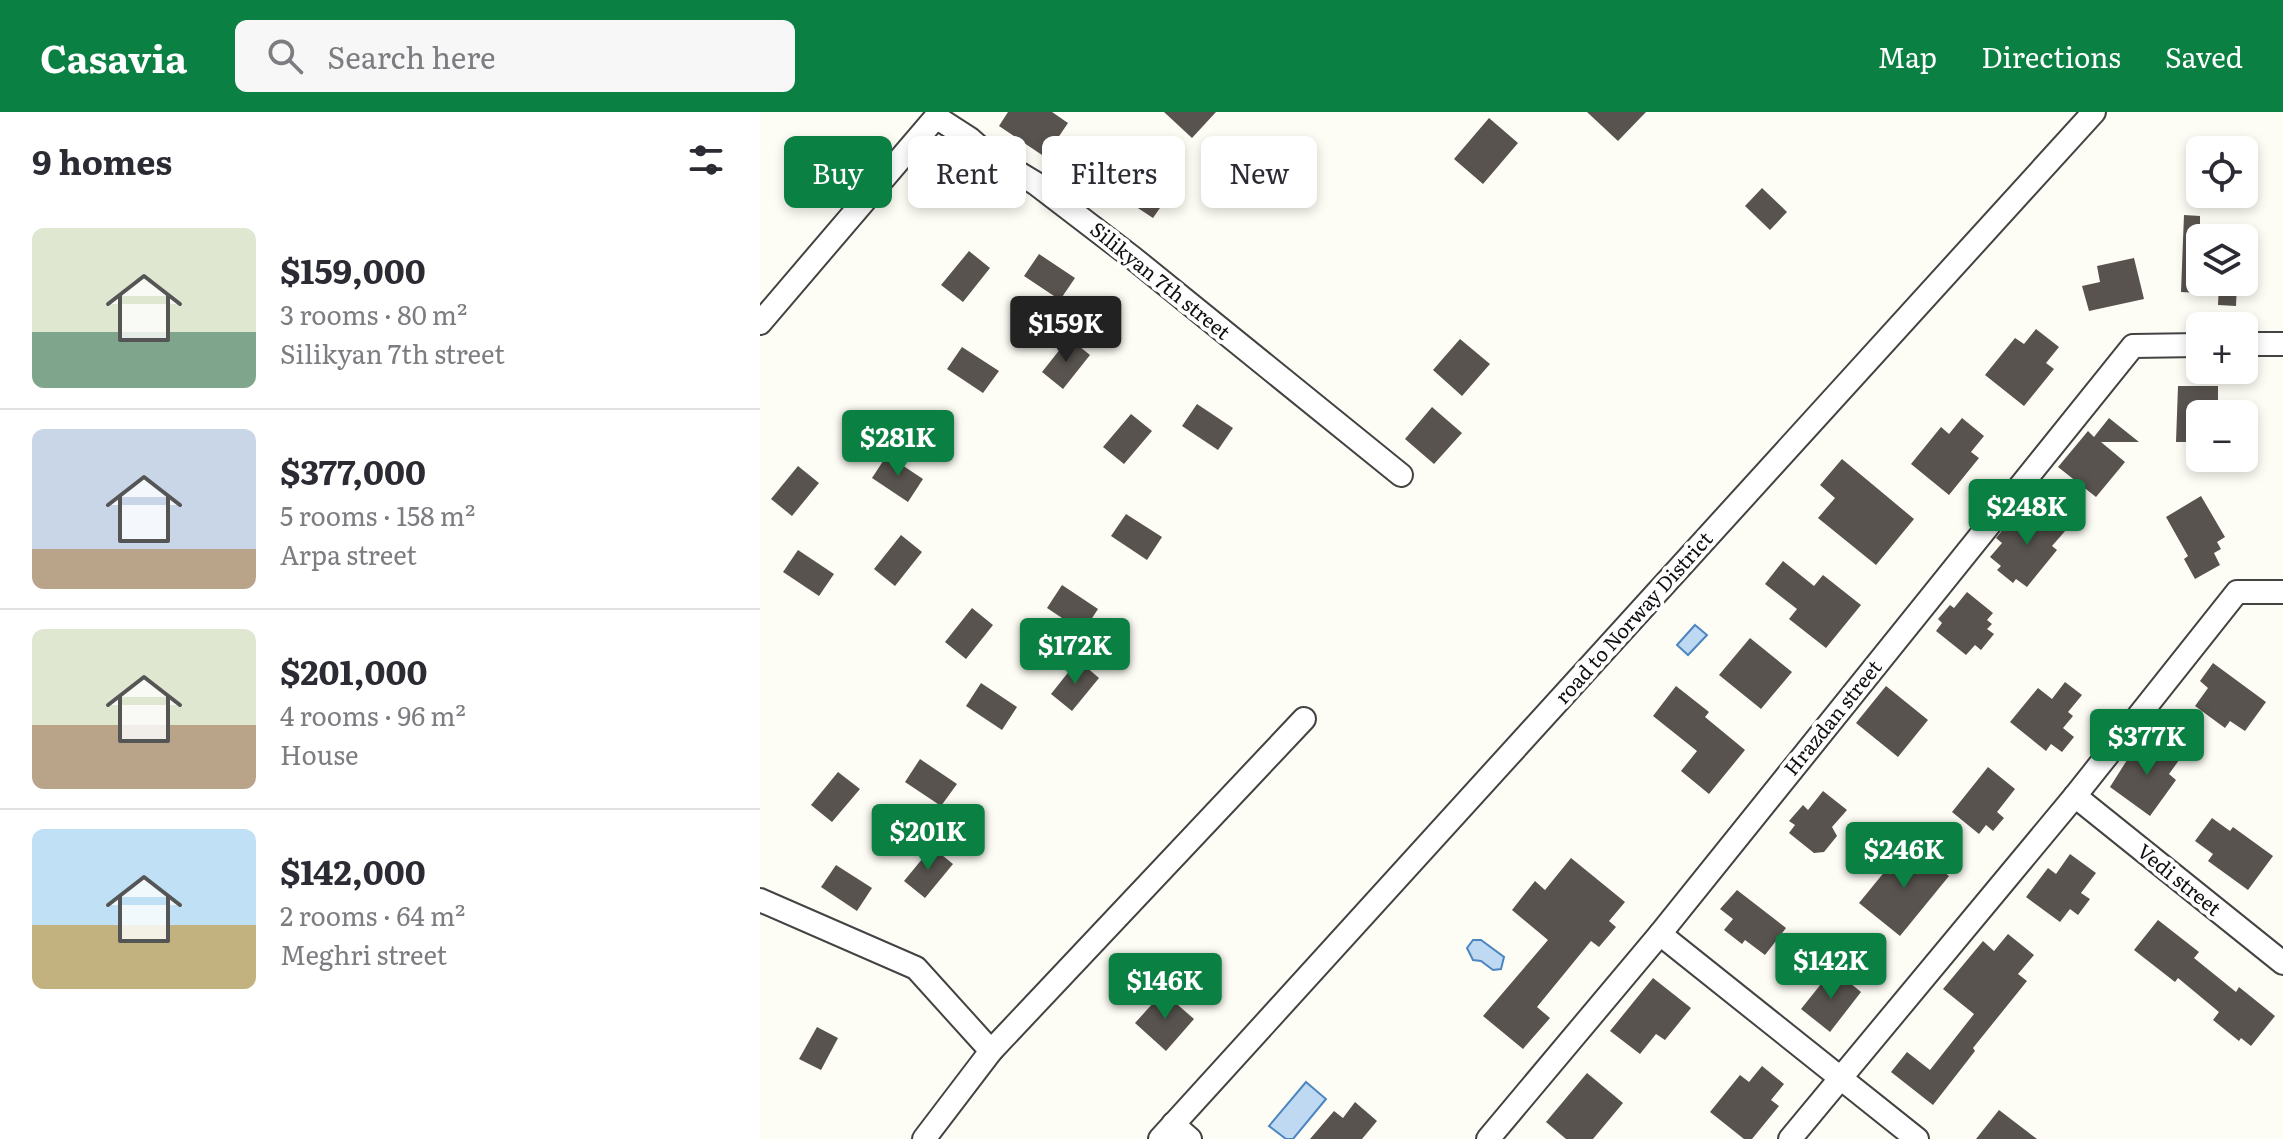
<!DOCTYPE html>
<meta charset="utf-8">
<style>
:root{--surface:#fff;--page:#f7f7f7;--text:#2b2b33;--muted:#7c7c81;--line:#e1e1e2;--accent:#0b8043}
body{margin:0;font-family:Literata,serif;background:var(--page);color:var(--text);height:100vh;display:flex;flex-direction:column;font-size:30px;white-space:nowrap}
*{box-sizing:border-box;margin:0}
p{font-size:26px;color:var(--muted)}
.icon{flex:none;width:44px;height:44px;fill:none;stroke:currentColor;stroke-width:2;stroke-linecap:round;stroke-linejoin:round}
.map{position:relative;flex:1;overflow:hidden}
.details{display:flex;flex-direction:column;background:var(--surface);width:760px}
.details>*{flex:none}
.banner{position:absolute;left:24px;top:24px;width:760px;height:72px;display:flex;gap:16px}
.controls{position:absolute;left:1426px;top:24px;display:grid;gap:16px}
.controls a{display:grid;place-items:center;width:72px;height:72px;border-radius:12px;background:var(--surface);box-shadow:0 4px 12px #0003;font-size:40px}
.price{position:absolute;translate:-50% -68px;padding:0 18px;border-radius:8px;background:var(--accent);color:#fff;font-size:26px;line-height:52px;filter:drop-shadow(0 2px 4px #0008)}
.price::after{content:'';position:absolute;left:50%;top:48px;width:24px;height:18px;margin-left:-12px;background:inherit;clip-path:polygon(0 0,100% 0,50% 100%)}
.price.on{background:#222;color:#fff}
ul{padding:0;list-style:none}
li{display:flex;align-items:center;gap:24px;height:200px;padding:0 32px}
li+li{border-top:2px solid var(--line)}
li span{display:grid;place-items:center;flex:none;width:224px;height:160px;border-radius:12px;color:#555}
li>.icon{margin-inline-start:auto}
span .icon{width:96px;height:96px;fill:#fffc;stroke-width:1}
li b{font-size:34px}
h2{display:flex;justify-content:space-between;align-items:center;height:96px;padding:0 32px;font-size:34px}
.pill{padding:0 28px;border-radius:12px;background:var(--surface);box-shadow:0 4px 12px #0003;font-size:28px;line-height:72px}
.pill.on{background:var(--accent);color:#fff}
header{display:flex;align-items:center;gap:48px;box-sizing:border-box;height:112px;padding:0 40px;background:var(--accent);color:#fff}
header strong{font-size:38px}
nav{display:flex;gap:44px;margin-inline-start:auto;font-size:28px}
.search{width:560px;height:72px;background:var(--page);display:flex;align-items:center;gap:20px;box-sizing:border-box;padding:0 28px;border-radius:12px;color:var(--muted);font-size:30px}
main{display:flex;flex:1;min-height:0}
.map>svg:first-child{display:block}
.water{fill:#bed9f1;stroke:#4c86c1;stroke-width:2}
.building{fill:#58534e}
.lines{fill:none;stroke-linecap:round;stroke-linejoin:round}
.street-casing{stroke:#434343;stroke-width:26}
.street{stroke:#fff;stroke-width:22}
.labels{text-anchor:middle;stroke-width:8;stroke-linejoin:round;paint-order:stroke}
.street-label{font-size:20px;fill:#101010;stroke:#fff}
</style>
<header>
<strong>Casavia</strong>
<div class="search"><svg class="icon" aria-label="search" viewBox="0 0 24 24"><circle cx="10" cy="10" r="6"/><path d="M15 15l6 6"/></svg>Search here</div>
<nav><a>Map</a><a>Directions</a><a>Saved</a></nav>
</header>
<main>
<section class="details">
<h2>9 homes<svg class="icon" aria-label="filters" viewBox="0 0 24 24"><path d="M4 7h16M4 17h16"/><circle cx="9" cy="7" r="2"/><circle cx="15" cy="17" r="2"/></svg></h2>
<ul>
<li><span style="background:linear-gradient(#dfe7d0 65%,#7fa58c 0)"><svg class="icon" aria-label="home" viewBox="0 0 24 24"><path d="M3 11l9-7 9 7M6 9v11h12V9"/></svg></span><div><b>$159,000</b><p>3 rooms · 80 m²</p><p>Silikyan 7th street</p></div></li>
<li><span style="background:linear-gradient(#c9d6e8 75%,#b9a48a 0)"><svg class="icon" aria-label="home" viewBox="0 0 24 24"><path d="M3 11l9-7 9 7M6 9v11h12V9"/></svg></span><div><b>$377,000</b><p>5 rooms · 158 m²</p><p>Arpa street</p></div></li>
<li><span style="background:linear-gradient(#dfe7d0 60%,#b9a48a 0)"><svg class="icon" aria-label="home" viewBox="0 0 24 24"><path d="M3 11l9-7 9 7M6 9v11h12V9"/></svg></span><div><b>$201,000</b><p>4 rooms · 96 m²</p><p>House</p></div></li>
<li><span style="background:linear-gradient(#bfe0f5 60%,#c2b280 0)"><svg class="icon" aria-label="home" viewBox="0 0 24 24"><path d="M3 11l9-7 9 7M6 9v11h12V9"/></svg></span><div><b>$142,000</b><p>2 rooms · 64 m²</p><p>Meghri street</p></div></li>
</ul>
</section>
<div class="map">
<svg width="1523" height="1027" viewBox="0 0 1523 1027">
<rect width="100%" height="100%" fill="#fefdf5"/>
<!-- water -->
<g class="water">
<path d="M935,513L947,523L928,543L917,533Z"/>
<path d="M713,828H721L744,845L741,857L733,858L721,849L713,848L707,836Z"/>
<path d="M546,970L566,987L533,1027H526L509,1014Z"/>
</g>
<!-- building -->
<g class="building">
<path d="M248,0H292L308,11L285,45L239,14Z"/>
<path d="M404,0H456L432,26Z"/>
<path d="M827,0H886L858,29Z"/>
<path d="M729,6L758,31L723,72L694,47Z"/>
<path d="M369,42L416,73L393,106L346,75Z"/>
<path d="M1002,76L1027,100L1010,118L985,94Z"/>
<path d="M1424,103L1440,104V181L1421,180Z"/>
<path d="M209,139L230,156L203,190L181,173Z"/>
<path d="M279,142L315,166L300,188L264,164Z"/>
<path d="M1374,146L1384,187L1329,199L1322,174L1340,170L1337,154Z"/>
<path d="M1459,170H1477L1476,194L1458,193Z"/>
<path d="M1276,217L1299,235L1286,251L1294,257L1264,294L1225,263L1255,226L1264,232Z"/>
<path d="M309,226L330,243L303,277L282,260Z"/>
<path d="M700,227L730,252L702,284L673,258Z"/>
<path d="M202,235L239,259L223,281L187,257Z"/>
<path d="M1418,274H1458V302H1440V330H1416Z"/>
<path d="M437,292L473,316L458,338L422,314Z"/>
<path d="M672,295L702,321L674,352L645,327Z"/>
<path d="M371,302L392,319L364,352L343,335Z"/>
<path d="M1202,306L1224,324L1211,340L1219,346L1189,383L1151,352L1181,315L1189,322Z"/>
<path d="M1349,306L1379,330H1341L1365,350L1336,385L1298,355L1328,319L1334,325Z"/>
<path d="M127,343L163,367L148,390L112,366Z"/>
<path d="M1082,347L1154,407L1116,453L1058,406L1075,386L1060,373Z"/>
<path d="M38,354L59,371L32,404L11,387Z"/>
<path d="M1441,384L1465,425L1457,430L1461,437L1454,441L1460,453L1435,467L1424,447L1428,444L1406,405Z"/>
<path d="M1279,396L1306,418L1292,434L1297,438L1267,475L1256,467L1253,471L1237,458L1241,454L1230,445L1242,431L1236,426L1254,404L1265,413Z"/>
<path d="M366,402L402,425L387,448L351,424Z"/>
<path d="M141,423L162,440L135,474L114,457Z"/>
<path d="M38,438L74,462L59,484L23,460Z"/>
<path d="M1023,449L1054,474L1063,463L1101,493L1066,536L1029,507L1037,497L1005,472Z"/>
<path d="M302,473L338,497L323,520L287,496Z"/>
<path d="M1207,480L1233,501L1227,508L1232,512L1227,517L1234,522L1221,538L1215,533L1206,543L1176,519L1182,511L1178,507L1190,493L1194,496Z"/>
<path d="M212,496L233,513L206,547L185,530Z"/>
<path d="M990,526L1032,560L1001,597L959,563Z"/>
<path d="M318,548L339,566L312,599L291,582Z"/>
<path d="M1453,551L1506,590L1485,619L1470,609L1465,616L1435,594L1448,576L1440,569Z"/>
<path d="M1305,570L1322,583L1308,600L1313,604L1303,616L1314,625L1302,640L1291,632L1286,639L1250,610L1278,576L1292,587Z"/>
<path d="M221,571L257,595L242,618L206,594Z"/>
<path d="M916,574L949,600L945,605L985,638L949,682L921,659L937,639L893,604Z"/>
<path d="M1126,574L1168,608L1138,645L1096,611Z"/>
<path d="M1397,626L1422,644L1409,662L1416,668L1390,704L1350,675L1374,637L1384,644Z"/>
<path d="M160,647L197,672L181,694L145,670Z"/>
<path d="M1228,655L1255,677L1237,700L1244,706L1233,719L1226,713L1219,722L1192,700Z"/>
<path d="M78,660L100,677L72,710L51,693Z"/>
<path d="M1063,679L1087,698L1072,715L1077,724L1064,740L1054,741L1029,721L1035,713L1029,709L1043,693L1048,698Z"/>
<path d="M1452,706L1470,719L1473,715L1513,744L1488,778L1448,749L1453,742L1435,729Z"/>
<path d="M1148,731L1189,764L1140,824L1099,791Z"/>
<path d="M172,735L193,752L165,786L144,769Z"/>
<path d="M1310,742L1336,761L1321,781L1330,787L1318,803L1310,797L1300,810L1266,785L1288,756L1296,762Z"/>
<path d="M811,746L865,790L849,809L856,815L839,835L831,829L777,895L790,906L763,937L723,904L788,828L752,798L775,769L785,778Z"/>
<path d="M76,753L112,776L97,799L61,775Z"/>
<path d="M977,778L1026,816L1005,843L985,828L982,832L964,818L973,807L960,797Z"/>
<path d="M1398,808L1439,840L1434,846L1476,880L1479,875L1515,904L1491,934L1481,926L1479,929L1453,908L1459,900L1418,866L1415,870L1374,838Z"/>
<path d="M1248,822L1274,843L1258,862L1267,869L1213,936L1215,939L1173,993L1131,960L1147,940L1170,958L1214,902L1183,877L1223,829L1234,839Z"/>
<path d="M1073,857L1101,880L1070,920L1041,897Z"/>
<path d="M893,866L931,896L905,928L896,922L880,942L850,919Z"/>
<path d="M403,880L434,907L406,939L375,911Z"/>
<path d="M57,915L78,926L61,958L39,947Z"/>
<path d="M1002,954L1024,972L1011,988L1019,994L992,1027H984L950,1000L980,963L989,970Z"/>
<path d="M827,961L863,991L833,1027H806L786,1010Z"/>
<path d="M595,990L617,1009L602,1027H550L574,999L583,1006Z"/>
<path d="M1239,998L1277,1027H1216Z"/>
</g>
<g class="lines">
<defs>
<g id="street">
<path d="M0,211L176,5L210,27L227,42L275,71L373,146L641,363"/>
<path d="M1484,232H1523"/>
<path d="M1315,684L1523,851"/>
<path d="M0,788L156,856L231,939"/>
<path d="M900,822L1157,1027"/>
<path d="M413,1012L430,1027"/>
<path d="M164,1027L231,939L544,607"/>
<path d="M400,1027L1334,0"/>
<path d="M728,1027L900,822L1373,234L1440,233"/>
<path d="M1030,1027L1315,684L1477,480H1523"/>
</g>
</defs>
<!-- street casing -->
<use href="#street" class="street-casing"/>
<!-- street -->
<use href="#street" class="street"/>
</g>
<g class="labels">
<!-- street labels -->
<g class="street-label">
<text transform="translate(400 169) rotate(39)" y="7">Silikyan 7th street</text>
<text transform="translate(874 506) rotate(-48)" y="7">road to Norway District</text>
<text transform="translate(1073 606) rotate(-51)" y="7">Hrazdan street</text>
<text transform="translate(1419 768) rotate(39)" y="7">Vedi street</text>
</g>
</g>
</svg>
<div class="controls">
<a><svg class="icon" aria-label="locate" viewBox="0 0 24 24"><circle cx="12" cy="12" r="6"/><path d="M12 2v4M12 18v4M2 12h4M18 12h4"/></svg></a>
<a><svg class="icon" aria-label="layers" viewBox="0 0 24 24"><path d="M12 4l9 5-9 5-9-5zM3 14l9 5 9-5"/></svg></a>
<a>+</a>
<a>−</a>
</div>
<b class="price on" style="left:306px;top:252px">$159K</b>
<b class="price" style="left:138px;top:366px">$281K</b>
<b class="price" style="left:1267px;top:435px">$248K</b>
<b class="price" style="left:315px;top:574px">$172K</b>
<b class="price" style="left:1387px;top:665px">$377K</b>
<b class="price" style="left:168px;top:760px">$201K</b>
<b class="price" style="left:1144px;top:778px">$246K</b>
<b class="price" style="left:1071px;top:889px">$142K</b>
<b class="price" style="left:405px;top:909px">$146K</b>
<div class="banner">
<a class="pill on">Buy</a>
<a class="pill">Rent</a>
<a class="pill">Filters</a>
<a class="pill">New</a>
</div>
</div>
</main>
